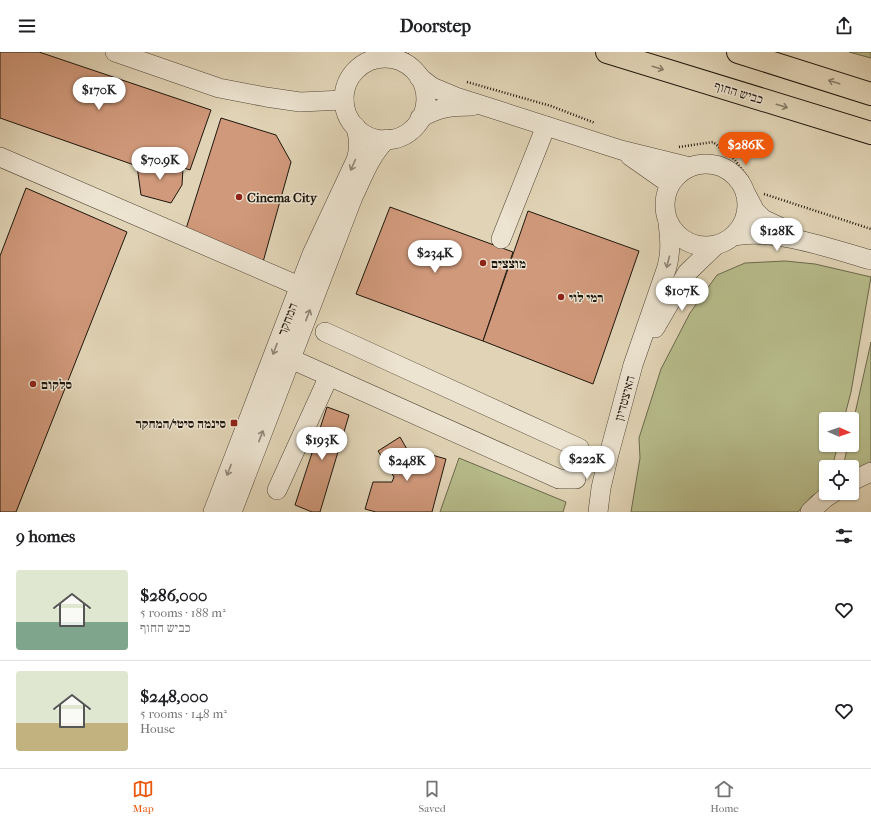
<!DOCTYPE html>
<meta charset="utf-8">
<style>
:root{--surface:#fff;--page:#f6f6f6;--text:#202124;--muted:#757577;--line:#e0e0e0;--accent:#ea580c}
body{margin:0;font-family:"IM FELL French Canon","Frank Ruhl Libre",serif;background:var(--page);color:var(--text);height:100vh;display:flex;flex-direction:column;font-size:15px;white-space:nowrap}
*{box-sizing:border-box;margin:0}
p{font-size:13px;color:var(--muted)}
.icon{flex:none;width:22px;height:22px;fill:none;stroke:currentColor;stroke-width:2;stroke-linecap:round;stroke-linejoin:round}
.map{position:relative;height:460px;overflow:hidden}
.drawer{display:flex;flex-direction:column;background:var(--surface);flex:1}
.drawer>*{flex:none}
.needle{width:26px;rotate:92deg}
.buttons{position:absolute;left:819px;top:360px;display:grid;gap:8px}
.buttons a{display:grid;place-items:center;width:40px;height:40px;border-radius:4px;background:var(--surface);box-shadow:0 1px 3px #0004;font-size:20px}
.price{position:absolute;translate:-50% -34px;padding:0 9px;border-radius:14px;background:#fff;color:#222;font-size:13px;line-height:26px;filter:drop-shadow(0 1px 2px #0008)}
.price::after{content:'';position:absolute;left:50%;top:24px;width:12px;height:9px;margin-left:-6px;background:inherit;clip-path:polygon(0 0,100% 0,50% 100%)}
.price.current{background:var(--accent);color:#fff}
ul{padding:0;list-style:none}
li{display:flex;align-items:center;gap:12px;height:100px;padding:0 16px}
li+li{border-top:1px solid var(--line)}
li span{display:grid;place-items:center;flex:none;width:112px;height:80px;border-radius:4px;color:#555}
li>.icon{margin-inline-start:auto}
span .icon{width:48px;height:48px;fill:#fffc;stroke-width:1}
li b{font-size:17px}
h2{display:flex;justify-content:space-between;align-items:center;height:48px;padding:0 16px;font-size:17px}
header{display:flex;justify-content:space-between;align-items:center;height:52px;padding:0 16px;background:var(--surface);font-size:18px;font-weight:700}
.tabs{display:flex;justify-content:space-around;align-items:center;height:56px;border-top:1px solid var(--line);background:var(--surface);font-size:11px;color:var(--muted)}
.tabs a{display:grid;justify-items:center;gap:2px}
.tabs .current{color:var(--accent)}
.map>svg:first-child{display:block}
.green{fill:#b7bc8b;stroke:#6a694c}
.building{fill:#d0997b;stroke:#1e160c}
.lines{fill:none;stroke-linecap:round;stroke-linejoin:round}
.minor-casing{stroke:#4f4636;stroke-width:20}
.highway-casing{stroke:#1e160c;stroke-width:24}
.path{stroke:#1e160c;stroke-width:2.5;stroke-dasharray:1 2;stroke-linecap:butt}
.minor{stroke:#ece3d0;stroke-width:19}
.highway{stroke:#e1d4b6;stroke-width:22}
.oneway{stroke:#897e6a}
.oneway2{stroke:#8f8778}
.poi-dot{fill:#8f2418;stroke:#ece3d0;stroke-width:1.5}
.labels{text-anchor:middle;stroke-width:3;stroke-linejoin:round;paint-order:stroke}
.street-label{font-size:13px;fill:#1e160c;stroke:#ece3d0}
.poi-label{font-size:13px;font-weight:bold;fill:#1e160c;stroke:#ece3d0;text-anchor:start}
</style>
<header><svg class="icon" aria-label="menu" viewBox="0 0 24 24"><path d="M4 6h16M4 12h16M4 18h16"/></svg>Doorstep<svg class="icon" aria-label="share" viewBox="0 0 24 24"><path d="M12 15V3M7 8l5-5 5 5M5 13v7h14v-7"/></svg></header>
<div class="map">
<svg width="871" height="460" viewBox="0 0 871 460">
<rect width="100%" height="100%" fill="#e1d4b6"/>
<filter id="stains"><feTurbulence type="fractalNoise" baseFrequency=".005" numOctaves="4"/><feColorMatrix values="0 0 0 0 .2 0 0 0 0 .09 0 0 0 0 .02 0 0 0 .5 -.17"/></filter>
<radialGradient id="worn" r=".72"><stop offset=".6" stop-color="#630" stop-opacity="0"/><stop offset="1" stop-color="#630" stop-opacity=".3"/></radialGradient>
<!-- green -->
<g class="green">
<path d="M849,0H871V6Z"/>
<path d="M785,209L815,212L871,225L851,340L844,367H826V393H838L832,415H826V435L812,444L798,460H631L640,406L639,386L661,317L690,261L717,223L745,211Z"/>
<path d="M871,290V416L852,425V415H843L848,393H852V375Z"/>
<path d="M459,406L566,450L563,460H440Z"/>
</g>
<!-- building -->
<g class="building">
<path d="M0,0H39L211,58L190,118L162,109L137,114L0,66Z"/>
<path d="M221,66L276,83L291,110L263,210L185,180Z"/>
<path d="M162,109L183,116L182,133L171,151L141,143L137,114Z"/>
<path d="M26,136L127,180L16,460H0V204Z"/>
<path d="M390,155L513,200L483,289L356,242Z"/>
<path d="M528,159L639,199L593,332L483,289Z"/>
<path d="M327,355L349,363L320,460H312L295,453Z"/>
<path d="M400,385L416,413L425,401L446,407L432,460H376L365,457L373,430H392L394,425L378,399Z"/>
</g>
<g class="lines">
<defs>
<g id="minor">
<path d="M115,0L219,36L266,45L300,50L344,48"/>
<circle cx="385" cy="47" r="41"/>
<path d="M419,25L432,35L456,45L621,98L690,115"/>
<path d="M420,66C440,55 450,54 472,54"/>
<path d="M630,104L670,132"/>
<path d="M0,105L299,234"/>
<circle cx="706" cy="153" r="41"/>
<path d="M746,142L755,159L763,167L793,181"/>
<path d="M734,184C774,176 832,197 871,208"/>
<path d="M501,187L546,74"/>
<path d="M655,276L687,221L715,194"/>
<path d="M291,307L559,427H576L579,396L325,280"/>
<path d="M852,429L871,420"/>
<path d="M277,438L329,324"/>
<path d="M213,460L312,202L356,108C360,97 359,87 356,75"/>
<path d="M232,460L353,145C363,125 370,103 387,87"/>
<path d="M598,460L601,436L609,402L633,313L667,215C671,199 670,188 668,171"/>
<path d="M810,460L825,446L833,441"/>
</g>
<g id="highway">
<path d="M607,0L871,81"/>
<path d="M738,0L871,42"/>
</g>
</defs>
<!-- minor casing -->
<use href="#minor" class="minor-casing"/>
<!-- highway casing -->
<use href="#highway" class="highway-casing"/>
<!-- path -->
<g class="path">
<path d="M405,0L417,10"/>
<path d="M467,30L551,54L595,71"/>
<path d="M679,95L713,90L735,108L748,126"/>
<path d="M764,142L871,177"/>
</g>
<!-- minor -->
<use href="#minor" class="minor"/>
<!-- highway -->
<use href="#highway" class="highway"/>
</g>
<!-- one-way arrows -->
<defs><path id="oneway-shaft" d="M-6 0H5M1.5-3L5.5 0L1.5 3" fill="none" stroke-width="1.6" stroke-linecap="round" stroke-linejoin="round"/></defs>
<g class="oneway">
<use href="#oneway-shaft" transform="translate(658 16) rotate(17)"/>
<use href="#oneway-shaft" transform="translate(834 30) rotate(-162)"/>
<use href="#oneway-shaft" transform="translate(782 54) rotate(17)"/>
</g>
<g class="oneway2">
<use href="#oneway-shaft" transform="translate(353 113) rotate(114)"/>
<use href="#oneway-shaft" transform="translate(668 210) rotate(104)"/>
<use href="#oneway-shaft" transform="translate(308 263) rotate(-69)"/>
<use href="#oneway-shaft" transform="translate(275 297) rotate(111)"/>
<use href="#oneway-shaft" transform="translate(261 384) rotate(-69)"/>
<use href="#oneway-shaft" transform="translate(229 418) rotate(111)"/>
</g>
<!-- markers -->
<g class="poi-dot">
<circle cx="239" cy="145" r="4"/>
<circle cx="483" cy="211" r="4"/>
<circle cx="561" cy="245" r="4"/>
<circle cx="33" cy="332" r="4"/>
<rect x="230" y="367" width="8" height="8" rx="2"/>
</g>
<g class="labels">
<!-- street labels -->
<g class="street-label">
<text transform="translate(739 40) rotate(17)" y="5">כביש החוף</text>
<text transform="translate(287 267) rotate(-69)" y="5">המחקר</text>
<text transform="translate(624 346) rotate(-75)" y="5">האיצטדיון</text>
</g>
<!-- poi labels -->
<g class="poi-label">
<text x="247" y="150">Cinema City</text>
<text x="491" y="216">מוצצים</text>
<text x="569" y="250">רמי לוי</text>
<text x="41" y="337">סלקום</text>
<text x="226" y="376" text-anchor="end">סינמה סיטי/המחקר</text>
</g>
</g>
<rect width="100%" height="100%" filter="url(#stains)"/>
<rect width="100%" height="100%" fill="url(#worn)"/>
</svg>
<div class="buttons">
<a><svg class="needle" viewBox="-14 -14 28 28"><path d="M0-13l5 13h-10z" fill="#e53935"/><path d="M0 13l5-13h-10z" fill="#757577"/></svg></a>
<a><svg class="icon" aria-label="locate" viewBox="0 0 24 24"><circle cx="12" cy="12" r="6"/><path d="M12 2v4M12 18v4M2 12h4M18 12h4"/></svg></a>
</div>
<b class="price" style="left:99px;top:59px">$170K</b>
<b class="price current" style="left:746px;top:114px">$286K</b>
<b class="price" style="left:160px;top:129px">$70.9K</b>
<b class="price" style="left:777px;top:200px">$128K</b>
<b class="price" style="left:435px;top:222px">$234K</b>
<b class="price" style="left:682px;top:260px">$107K</b>
<b class="price" style="left:322px;top:409px">$193K</b>
<b class="price" style="left:587px;top:428px">$222K</b>
<b class="price" style="left:407px;top:430px">$248K</b>
</div>
<section class="drawer">
<h2>9 homes<svg class="icon" aria-label="filters" viewBox="0 0 24 24"><path d="M4 7h16M4 17h16"/><circle cx="9" cy="7" r="2"/><circle cx="15" cy="17" r="2"/></svg></h2>
<ul>
<li><span style="background:linear-gradient(#dfe7d0 65%,#7fa58c 0)"><svg class="icon" aria-label="home" viewBox="0 0 24 24"><path d="M3 11l9-7 9 7M6 9v11h12V9"/></svg></span><div><b>$286,000</b><p>5 rooms · 188 m²</p><p>כביש החוף</p></div><svg class="icon" aria-label="heart" viewBox="0 0 24 24"><path d="M12 20l-8-8c-3-5 5-10 8-4 3-6 11-1 8 4z"/></svg></li>
<li><span style="background:linear-gradient(#dfe7d0 65%,#c2b280 0)"><svg class="icon" aria-label="home" viewBox="0 0 24 24"><path d="M3 11l9-7 9 7M6 9v11h12V9"/></svg></span><div><b>$248,000</b><p>5 rooms · 148 m²</p><p>House</p></div><svg class="icon" aria-label="heart" viewBox="0 0 24 24"><path d="M12 20l-8-8c-3-5 5-10 8-4 3-6 11-1 8 4z"/></svg></li>
</ul>
</section>
<nav class="tabs">
<a class="current"><svg class="icon" aria-label="map" viewBox="0 0 24 24"><path d="M3 6l6-2 6 2 6-2v14l-6 2-6-2-6 2zM9 4v14M15 6v14"/></svg>Map</a>
<a><svg class="icon" aria-label="saved" viewBox="0 0 24 24"><path d="M7 4h10v16l-5-4-5 4z"/></svg>Saved</a>
<a><svg class="icon" aria-label="home" viewBox="0 0 24 24"><path d="M3 11l9-7 9 7M6 9v11h12V9"/></svg>Home</a>
</nav>
